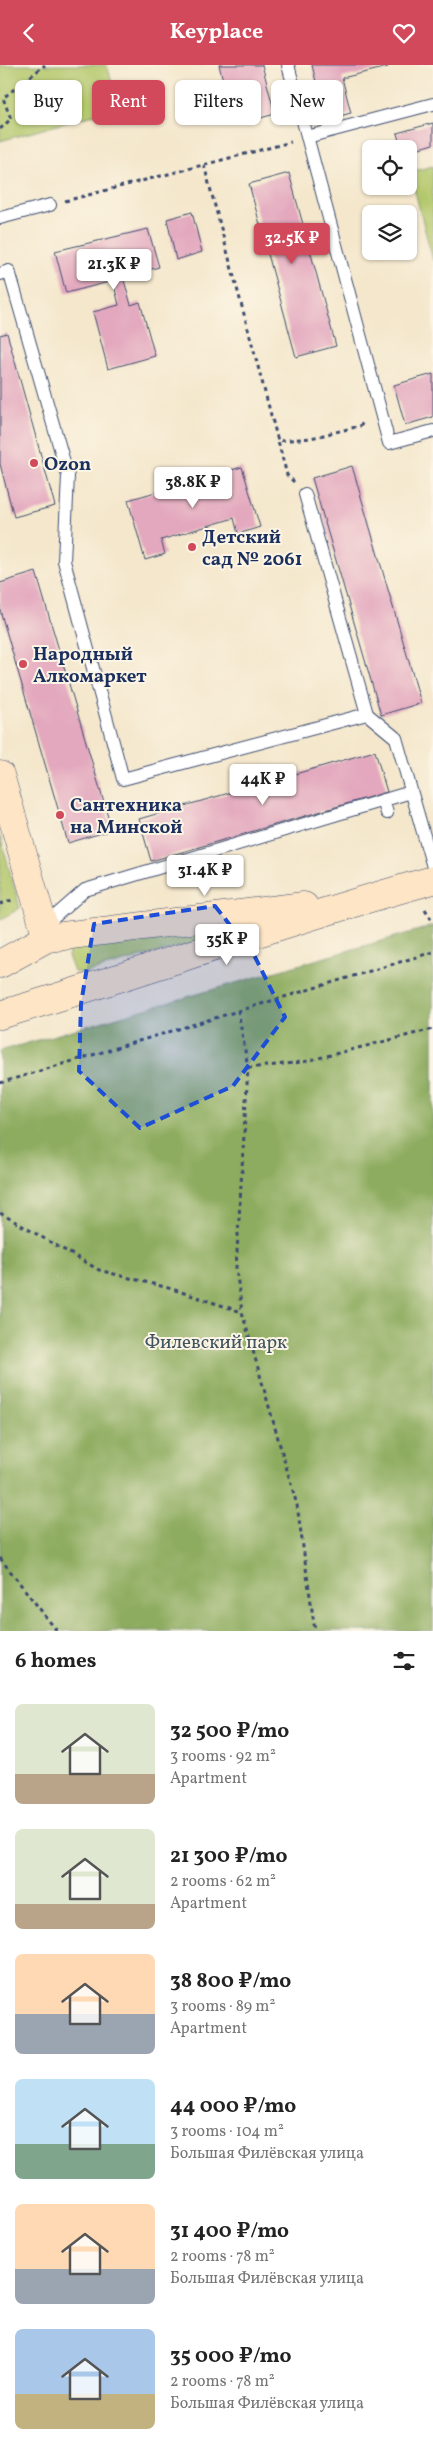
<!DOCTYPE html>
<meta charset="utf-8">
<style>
:root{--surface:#fff;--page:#f2f2f2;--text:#222;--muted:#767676;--accent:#d1495b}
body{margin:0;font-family:Vollkorn,serif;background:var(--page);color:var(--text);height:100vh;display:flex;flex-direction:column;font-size:19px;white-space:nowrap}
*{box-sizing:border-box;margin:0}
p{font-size:16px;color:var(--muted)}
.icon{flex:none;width:28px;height:28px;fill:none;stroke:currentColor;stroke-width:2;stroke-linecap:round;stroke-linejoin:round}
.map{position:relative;height:1566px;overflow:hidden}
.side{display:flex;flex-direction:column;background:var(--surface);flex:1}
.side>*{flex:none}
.top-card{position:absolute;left:15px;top:15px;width:404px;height:45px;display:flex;gap:10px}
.buttons{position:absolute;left:362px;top:75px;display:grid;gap:10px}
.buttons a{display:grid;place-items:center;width:55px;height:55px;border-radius:8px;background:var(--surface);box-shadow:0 1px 4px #0004;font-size:25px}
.price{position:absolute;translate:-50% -42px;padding:0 11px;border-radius:5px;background:#fff;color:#222;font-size:16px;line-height:32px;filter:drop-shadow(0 1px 2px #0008)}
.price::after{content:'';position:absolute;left:50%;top:30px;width:15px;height:11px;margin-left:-8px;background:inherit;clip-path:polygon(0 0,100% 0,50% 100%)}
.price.on{background:var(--accent);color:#fff}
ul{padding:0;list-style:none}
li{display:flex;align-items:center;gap:15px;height:125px;padding:0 15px}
li span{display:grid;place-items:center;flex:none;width:140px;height:100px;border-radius:8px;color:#555}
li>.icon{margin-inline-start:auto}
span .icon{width:60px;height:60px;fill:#fffc;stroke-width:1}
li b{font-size:21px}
h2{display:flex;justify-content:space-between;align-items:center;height:60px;padding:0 15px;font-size:21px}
.chip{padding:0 18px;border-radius:8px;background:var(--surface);box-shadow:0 1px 4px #0004;font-size:18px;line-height:45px}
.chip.on{background:var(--accent);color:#fff}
header{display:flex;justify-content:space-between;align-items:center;height:65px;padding:0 15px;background:var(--accent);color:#fff;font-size:22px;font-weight:700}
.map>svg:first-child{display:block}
.green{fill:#b2c76b;stroke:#667b64}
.forest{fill:#8dac5f;stroke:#546e5e}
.building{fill:#e3a7be}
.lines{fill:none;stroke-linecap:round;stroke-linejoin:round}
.lane-casing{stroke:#3c4b6e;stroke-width:14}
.secondary-casing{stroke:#3c4b6e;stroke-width:29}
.path{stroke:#3c4b6e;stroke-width:3;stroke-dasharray:4 4;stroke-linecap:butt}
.lane{stroke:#fff;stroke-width:12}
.secondary{stroke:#fde5c5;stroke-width:28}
.marked{fill:#1d4ed8;fill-opacity:0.2;stroke:#1d4ed8;stroke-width:4;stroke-dasharray:10 6;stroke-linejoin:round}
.poi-dot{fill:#d1495b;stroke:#fcf5e5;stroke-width:2}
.labels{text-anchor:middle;stroke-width:4;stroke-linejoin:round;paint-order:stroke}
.poi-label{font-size:19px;font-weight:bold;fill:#1b2f5e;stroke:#fcf5e5;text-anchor:start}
.park-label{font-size:19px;fill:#415561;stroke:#fcf5e5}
</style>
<header><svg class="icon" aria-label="back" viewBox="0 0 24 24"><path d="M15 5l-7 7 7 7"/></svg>Keyplace<svg class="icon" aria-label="heart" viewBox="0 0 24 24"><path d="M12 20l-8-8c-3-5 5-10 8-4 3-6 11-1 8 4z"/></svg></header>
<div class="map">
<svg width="433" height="1566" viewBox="0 0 433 1566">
<rect width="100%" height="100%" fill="#fcf5e5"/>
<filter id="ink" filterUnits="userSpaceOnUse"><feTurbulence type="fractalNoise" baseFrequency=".02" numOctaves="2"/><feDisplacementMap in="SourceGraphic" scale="10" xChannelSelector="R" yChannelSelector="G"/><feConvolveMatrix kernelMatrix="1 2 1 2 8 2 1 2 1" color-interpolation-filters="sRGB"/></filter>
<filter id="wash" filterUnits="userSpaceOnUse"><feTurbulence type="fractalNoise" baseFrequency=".0096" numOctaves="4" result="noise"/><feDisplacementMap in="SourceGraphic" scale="20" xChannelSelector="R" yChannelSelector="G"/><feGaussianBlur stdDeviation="1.12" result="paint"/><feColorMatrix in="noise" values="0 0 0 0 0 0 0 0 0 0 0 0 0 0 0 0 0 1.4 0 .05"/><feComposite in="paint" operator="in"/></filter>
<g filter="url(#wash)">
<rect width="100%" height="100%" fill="#f4e7cc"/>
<!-- green -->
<g class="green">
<path d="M0,0H107L119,43L0,76Z"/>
<path d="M433,101V196L410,107Z"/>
<path d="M0,771L20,843L0,855Z"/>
<path d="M261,860L83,908L74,907L68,891L70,885L98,875Z"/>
</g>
<!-- forest -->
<path class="forest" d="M433,861V1566H0V986Z"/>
<g id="blocks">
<!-- building -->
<g class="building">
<path d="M219,0H262L275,49L235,60Z"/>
<path d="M312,0H387L388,2L342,13L351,48L325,55Z"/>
<path d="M433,58V79L409,86V84H401L397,68Z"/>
<path d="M289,108L336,281L296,292L249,119Z"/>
<path d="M192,147L202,187L176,195L167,154Z"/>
<path d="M148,164L159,202L123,212L131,240L140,237L155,291L108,304L93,247L119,240L113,216L66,228L55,186Z"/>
<path d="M7,268L55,441L14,452L0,399V270Z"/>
<path d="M433,309V352L405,360L394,320Z"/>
<path d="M352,401L421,638L381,650L312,413Z"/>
<path d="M242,402L260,462L238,469L234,453L161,475L165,489L145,495L128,435Z"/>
<path d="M36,507L112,765L68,778L0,545V518Z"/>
<path d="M375,686L387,727L151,796L139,754Z"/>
</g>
</g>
</g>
<g filter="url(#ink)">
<use href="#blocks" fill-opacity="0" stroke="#3c4b6e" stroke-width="1"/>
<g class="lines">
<defs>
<g id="lane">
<path d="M288,0L389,378L433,366"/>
<path d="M307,72L433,39"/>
<path d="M0,153L50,140"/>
<path d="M0,209L9,206L68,411L64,496L123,714L367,649L305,429"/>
<path d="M367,649L396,673L433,802"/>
<path d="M383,735L387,748"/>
<path d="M44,861L85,825L411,727"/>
</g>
<g id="secondary">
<path d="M0,710L47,873"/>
<path d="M0,899L47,873L304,841"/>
<path d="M0,950C145,907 287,855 433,815"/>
</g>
</defs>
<!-- lane casing -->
<use href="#lane" class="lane-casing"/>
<!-- secondary casing -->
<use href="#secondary" class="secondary-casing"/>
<!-- path -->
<g class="path">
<path d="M0,64L11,54L3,33L45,0"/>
<path d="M204,100L278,376"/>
<path d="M65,136L291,77"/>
<path d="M294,417L287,410L278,376L311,373L360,361L365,356"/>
<path d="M0,839L12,835"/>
<path d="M425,844L433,857"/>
<path d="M238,945L248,1003L236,1203L242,1247L297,1440L315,1566"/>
<path d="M248,1003L303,997L433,964"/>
<path d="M0,1018L433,887"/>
<path d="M0,1148L99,1205L172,1224L242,1247"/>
<path d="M0,1493L57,1566"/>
</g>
<!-- lane -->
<use href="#lane" class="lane"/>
<!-- secondary -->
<use href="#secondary" class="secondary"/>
</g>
</g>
<!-- marked area -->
<path class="marked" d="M215,841L255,892L285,952L233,1021L140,1063L79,1006L81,939L94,859Z"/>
<!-- markers -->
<g class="poi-dot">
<circle cx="34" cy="398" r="5"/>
<circle cx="192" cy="482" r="5"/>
<circle cx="23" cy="599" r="5"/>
<circle cx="60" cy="750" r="5"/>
</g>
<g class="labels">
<!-- poi labels -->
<g class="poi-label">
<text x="44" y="405">Ozon</text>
<text x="202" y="478">Детский<tspan x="202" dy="22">сад № 2061</tspan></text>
<text x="33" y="595">Народный<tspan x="33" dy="22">Алкомаркет</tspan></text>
<text x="70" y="746">Сантехника<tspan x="70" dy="22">на Минской</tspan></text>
</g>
<!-- park labels -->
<g class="park-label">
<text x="216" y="1283">Филевский парк</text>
</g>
</g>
</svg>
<div class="buttons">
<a><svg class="icon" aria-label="locate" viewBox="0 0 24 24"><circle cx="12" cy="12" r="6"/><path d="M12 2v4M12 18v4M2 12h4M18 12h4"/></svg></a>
<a><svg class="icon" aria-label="layers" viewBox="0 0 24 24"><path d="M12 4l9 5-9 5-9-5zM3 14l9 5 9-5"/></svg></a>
</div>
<b class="price on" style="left:292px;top:200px">32.5K ₽</b>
<b class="price" style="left:114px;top:226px">21.3K ₽</b>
<b class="price" style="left:193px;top:444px">38.8K ₽</b>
<b class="price" style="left:263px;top:741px">44K ₽</b>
<b class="price" style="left:205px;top:832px">31.4K ₽</b>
<b class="price" style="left:227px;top:901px">35K ₽</b>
<div class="top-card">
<a class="chip">Buy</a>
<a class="chip on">Rent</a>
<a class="chip">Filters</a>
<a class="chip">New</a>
</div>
</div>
<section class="side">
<h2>6 homes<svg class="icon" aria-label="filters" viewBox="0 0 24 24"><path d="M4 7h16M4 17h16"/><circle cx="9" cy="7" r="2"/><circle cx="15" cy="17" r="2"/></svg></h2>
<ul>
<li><span style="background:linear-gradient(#dfe7d0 70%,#b9a48a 0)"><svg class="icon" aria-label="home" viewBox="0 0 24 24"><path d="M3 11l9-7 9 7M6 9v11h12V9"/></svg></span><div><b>32 500 ₽/mo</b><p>3 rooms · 92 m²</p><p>Apartment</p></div></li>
<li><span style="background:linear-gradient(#dfe7d0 75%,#b9a48a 0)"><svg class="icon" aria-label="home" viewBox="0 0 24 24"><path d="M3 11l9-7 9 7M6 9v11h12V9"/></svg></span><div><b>21 300 ₽/mo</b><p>2 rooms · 62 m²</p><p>Apartment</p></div></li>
<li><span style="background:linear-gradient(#ffd9b3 60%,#9aa5b1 0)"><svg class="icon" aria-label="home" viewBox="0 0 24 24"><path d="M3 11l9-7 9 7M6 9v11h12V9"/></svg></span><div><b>38 800 ₽/mo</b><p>3 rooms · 89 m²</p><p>Apartment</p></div></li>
<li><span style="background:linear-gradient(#bfe0f5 65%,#7fa58c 0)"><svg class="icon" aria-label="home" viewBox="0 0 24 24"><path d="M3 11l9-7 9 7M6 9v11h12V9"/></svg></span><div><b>44 000 ₽/mo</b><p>3 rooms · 104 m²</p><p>Большая Филёвская улица</p></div></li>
<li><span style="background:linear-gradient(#ffd9b3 65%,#9aa5b1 0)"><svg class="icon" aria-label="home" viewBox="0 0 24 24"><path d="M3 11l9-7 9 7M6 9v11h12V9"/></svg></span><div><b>31 400 ₽/mo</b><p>2 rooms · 78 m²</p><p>Большая Филёвская улица</p></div></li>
<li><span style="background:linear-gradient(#a9c7e8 65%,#c2b280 0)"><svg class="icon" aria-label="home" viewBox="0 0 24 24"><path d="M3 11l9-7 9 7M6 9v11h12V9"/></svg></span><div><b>35 000 ₽/mo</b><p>2 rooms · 78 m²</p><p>Большая Филёвская улица</p></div></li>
</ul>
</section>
